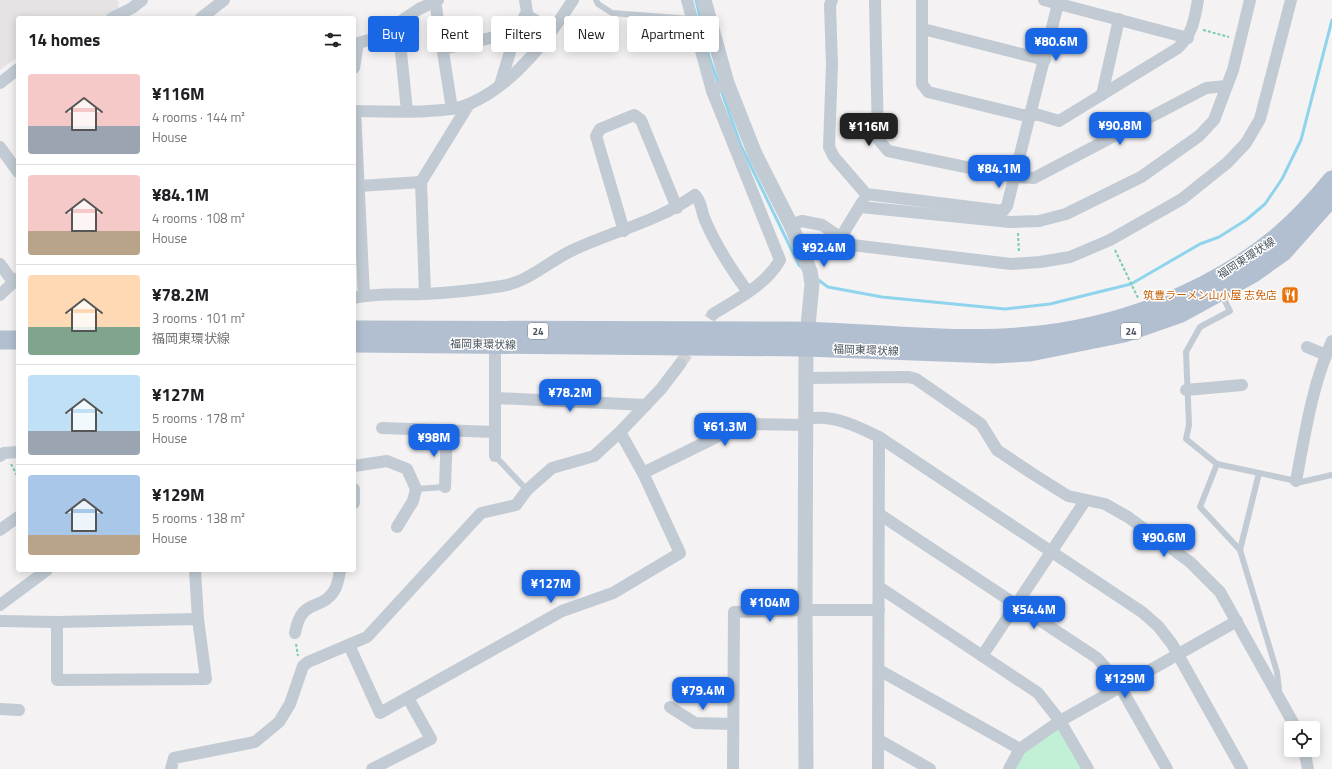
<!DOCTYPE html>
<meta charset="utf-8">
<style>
:root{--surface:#fff;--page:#f2f2f2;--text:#202124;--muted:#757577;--line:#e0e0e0;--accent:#1a67e5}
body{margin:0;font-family:"Titillium Web","Noto Sans JP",sans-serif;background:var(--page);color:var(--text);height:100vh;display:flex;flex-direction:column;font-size:15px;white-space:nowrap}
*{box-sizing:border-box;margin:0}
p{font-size:13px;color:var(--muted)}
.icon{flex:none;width:22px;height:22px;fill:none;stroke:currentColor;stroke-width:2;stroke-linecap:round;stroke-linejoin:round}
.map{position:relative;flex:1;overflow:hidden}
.sheet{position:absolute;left:16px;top:16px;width:340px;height:556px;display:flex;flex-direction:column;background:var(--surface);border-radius:4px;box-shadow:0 2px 10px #0003}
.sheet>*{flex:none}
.banner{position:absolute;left:368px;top:16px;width:380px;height:36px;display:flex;gap:8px}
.tools{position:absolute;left:1284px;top:721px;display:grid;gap:8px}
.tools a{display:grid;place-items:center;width:36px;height:36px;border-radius:4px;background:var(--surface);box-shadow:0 2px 10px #0003;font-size:20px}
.price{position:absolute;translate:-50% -34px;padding:0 9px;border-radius:8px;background:var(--accent);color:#fff;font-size:13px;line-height:26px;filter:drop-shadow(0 1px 2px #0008)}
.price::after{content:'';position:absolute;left:50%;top:24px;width:12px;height:9px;margin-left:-6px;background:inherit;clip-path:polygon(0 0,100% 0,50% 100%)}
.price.current{background:#222;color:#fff}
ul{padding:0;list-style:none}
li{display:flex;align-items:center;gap:12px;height:100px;padding:0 12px}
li+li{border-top:1px solid var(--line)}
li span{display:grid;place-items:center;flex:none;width:112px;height:80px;border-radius:4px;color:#555}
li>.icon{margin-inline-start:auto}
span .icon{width:48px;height:48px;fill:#fffc;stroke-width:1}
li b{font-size:17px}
h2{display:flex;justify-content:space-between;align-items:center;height:48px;padding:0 12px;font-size:17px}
.chip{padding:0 14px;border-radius:4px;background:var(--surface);box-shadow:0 2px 10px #0003;font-size:14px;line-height:36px}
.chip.current{background:var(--accent);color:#fff}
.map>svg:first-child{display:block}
.education{fill:#e5e3e4}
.green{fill:#c1f0d6}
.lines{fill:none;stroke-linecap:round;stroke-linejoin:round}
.stream{stroke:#8fd4ec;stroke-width:3}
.minor-tunnel{stroke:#d2d2d5;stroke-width:12;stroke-dasharray:12 6;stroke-linecap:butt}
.path{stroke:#79cea9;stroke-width:2;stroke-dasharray:3 2;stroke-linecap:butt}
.service{stroke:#c2cbd3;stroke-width:6}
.minor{stroke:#c2cbd3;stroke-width:12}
.tertiary{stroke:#c2cbd3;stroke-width:15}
.primary{stroke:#b2bfd0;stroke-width:19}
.labels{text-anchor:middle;stroke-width:3;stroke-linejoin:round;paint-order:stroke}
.shield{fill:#fff;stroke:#80878f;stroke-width:1}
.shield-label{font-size:10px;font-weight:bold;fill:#49535f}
.street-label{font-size:11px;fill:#49535f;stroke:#fff}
.food-label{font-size:11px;fill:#c56008;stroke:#fff;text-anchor:end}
</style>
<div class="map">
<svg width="1332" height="769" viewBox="0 0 1332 769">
<rect width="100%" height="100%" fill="#f4f2f2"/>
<!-- education -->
<path class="education" d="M0,0H117L119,2L118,11L103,18H18V57L0,70Z"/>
<!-- green -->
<path class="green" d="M1058,729L1082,769H1013L1023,751Z"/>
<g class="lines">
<!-- stream -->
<g class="stream">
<path d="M696,0L709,57L719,85"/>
<path d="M721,90L741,146L799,265L803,268"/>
<path d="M817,279L828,287L882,297L1005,309L1050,304L1131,284L1200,244L1219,237L1246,220L1265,204L1282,179L1301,140L1332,20"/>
</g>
<!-- minor-tunnel -->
<path class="minor-tunnel" d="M680,364L713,314"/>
<!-- path -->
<g class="path">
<path d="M1203,30L1229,37"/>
<path d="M1018,233L1019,253"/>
<path d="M1115,250L1138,298"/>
<path d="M11,464L18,477"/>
<path d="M296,644L298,656"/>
</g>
<!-- service -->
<g class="service">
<path d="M596,0L598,4L612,13L691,19"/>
<path d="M527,12L555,28"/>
<path d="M1221,293L1230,311L1200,327L1186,352L1189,425L1186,439L1217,464L1301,482L1332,475"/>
<path d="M495,456L527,490"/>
<path d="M1217,464L1200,507L1240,550L1277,672L1279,689L1277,692"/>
<path d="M416,489L445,487"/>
<path d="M1240,550L1259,473"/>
</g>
<!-- minor -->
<g class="minor">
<path d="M687,0L712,91"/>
<path d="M832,0L830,5L832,64L829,147L834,157L866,194L1003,211L1007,206L1059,0"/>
<path d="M875,0L878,139L888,151L1014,177L1034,178L1206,88L1226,86"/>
<path d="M922,0V84L928,92L1022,115H1039L1059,121L1178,48C1193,32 1194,22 1198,0"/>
<path d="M1044,0L1188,38"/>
<path d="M435,1L452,109"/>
<path d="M112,18L132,8L142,0"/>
<path d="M201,18L224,0"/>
<path d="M398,23L407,111"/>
<path d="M923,29L1045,60"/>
<path d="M443,49L516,32"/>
<path d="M354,68L358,43L376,38L419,9L438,0"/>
<path d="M0,83L18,69"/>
<path d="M500,85L516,32L527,12L525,0"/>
<path d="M1102,95L1119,19"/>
<path d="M354,111C382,111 445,115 469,104C514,85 547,40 573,0"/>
<path d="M355,111L364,296"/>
<path d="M0,147L18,172"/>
<path d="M359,186L421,182"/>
<path d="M861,207L1010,222L1039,221L1066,214L1141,177L1199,136L1214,120L1233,70L1250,0"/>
<path d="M791,225L802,221L822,225L852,245L1011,264L1040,262L1070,257L1110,240L1182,199L1227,163L1246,143L1260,119L1291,0"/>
<path d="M624,231L596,136L600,129L634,115L641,120L677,208"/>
<path d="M841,237L863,201"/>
<path d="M0,264L13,282"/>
<path d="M425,294L421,182L469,104"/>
<path d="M0,295L18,278"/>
<path d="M354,298C376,293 401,295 423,294C449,293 476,290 502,286C528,282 548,262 571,251C613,231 657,222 695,195C702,202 701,211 705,220C716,246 731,269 748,292"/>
<path d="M713,314C737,299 766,285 780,260L712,91L727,83"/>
<path d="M1307,347L1326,355"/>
<path d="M807,378L909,377L916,379L981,424L997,450L1033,474L1068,496L1105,504L1128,517L1190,562L1220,592L1296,728"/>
<path d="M1186,390L1242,385"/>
<path d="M496,398L646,405"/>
<path d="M807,419C832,414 857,426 879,437L1142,612L1158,626L1172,644L1242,769"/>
<path d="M382,428L495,432"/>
<path d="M0,456L4,453L18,452"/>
<path d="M495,456V344"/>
<path d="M354,466L387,461L407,469L416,489L413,501L397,527"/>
<path d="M643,473L743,424L807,425"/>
<path d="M1296,481C1305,434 1312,385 1332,341"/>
<path d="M445,487L447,430"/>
<path d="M354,489V503"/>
<path d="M879,514L1097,658L1117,681L1167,769"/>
<path d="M0,530L18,517"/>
<path d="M879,587L1038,693L1060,721L1088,769"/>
<path d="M0,605L47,570"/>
<path d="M0,621L57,622L198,619"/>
<path d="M57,622V680L206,679L198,619L195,570"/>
<path d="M295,633C302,596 321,612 334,591C338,585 339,577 340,570"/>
<path d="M349,645L380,713L562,611L613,593L680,553L643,473L620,432"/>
<path d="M982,656L1085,501"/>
<path d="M879,670L1020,749"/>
<path d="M670,707L695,723L733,724"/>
<path d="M0,709L19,710"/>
<path d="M879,740L930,769"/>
<path d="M1304,750L1308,769"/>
<path d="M171,769L174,758L255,742L279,722L290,704L303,666L308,662L367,637L481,513L516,505L527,490L552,468L594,456L620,432L661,389L680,364"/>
<path d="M372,769L431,739L408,698"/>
<path d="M733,769L734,612L805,610H879"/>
<path d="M878,769L879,437"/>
<path d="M1009,769L1020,749L1060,721L1237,621"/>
</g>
<!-- tertiary -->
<path class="tertiary" d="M704,0L727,83L755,154L791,225L810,271L812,284L806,347L805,610L806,769"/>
<!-- primary -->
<g class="primary">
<path d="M354,330C498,331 642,330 787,331C867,331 948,344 1029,336C1116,328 1206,295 1275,239C1295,222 1315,201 1332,180"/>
<path d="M0,340H18"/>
<path d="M354,343L806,347L994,354L1030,352L1124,333L1181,313L1252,274L1283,252L1332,197"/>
</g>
</g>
<!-- icons -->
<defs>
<symbol id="restaurant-square" viewBox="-11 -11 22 22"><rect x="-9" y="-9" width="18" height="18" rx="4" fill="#e8710a" stroke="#fff"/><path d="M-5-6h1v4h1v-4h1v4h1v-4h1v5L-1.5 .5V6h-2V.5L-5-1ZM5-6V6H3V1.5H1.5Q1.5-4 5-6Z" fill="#fff"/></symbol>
</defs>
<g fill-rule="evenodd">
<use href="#restaurant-square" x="1280" y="285" width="20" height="20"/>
</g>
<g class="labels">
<!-- shield labels -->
<g class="shield">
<rect x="528" y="323" width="20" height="16" rx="3"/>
<rect x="1121" y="323" width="20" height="16" rx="3"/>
</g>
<g class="shield-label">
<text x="538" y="335">24</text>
<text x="1131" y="335">24</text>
</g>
<!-- street labels -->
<g class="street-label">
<text transform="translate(1246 258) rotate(-33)" y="4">福岡東環状線</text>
<text transform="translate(483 344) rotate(1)" y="4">福岡東環状線</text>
<text transform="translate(866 350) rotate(2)" y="4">福岡東環状線</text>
</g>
<!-- food labels -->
<g class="food-label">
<text x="1277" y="299">筑豊ラーメン山小屋 志免店</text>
</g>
</g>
</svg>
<div class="tools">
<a><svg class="icon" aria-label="locate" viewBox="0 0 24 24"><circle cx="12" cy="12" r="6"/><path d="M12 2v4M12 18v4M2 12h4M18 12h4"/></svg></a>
</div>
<b class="price" style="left:1056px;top:62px">¥80.6M</b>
<b class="price" style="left:1120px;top:146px">¥90.8M</b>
<b class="price current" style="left:869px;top:147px">¥116M</b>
<b class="price" style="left:999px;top:189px">¥84.1M</b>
<b class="price" style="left:824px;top:268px">¥92.4M</b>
<b class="price" style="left:570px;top:413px">¥78.2M</b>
<b class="price" style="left:725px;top:447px">¥61.3M</b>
<b class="price" style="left:434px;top:458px">¥98M</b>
<b class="price" style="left:1164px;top:558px">¥90.6M</b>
<b class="price" style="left:551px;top:604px">¥127M</b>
<b class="price" style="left:770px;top:623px">¥104M</b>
<b class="price" style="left:1034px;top:630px">¥54.4M</b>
<b class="price" style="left:1125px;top:699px">¥129M</b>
<b class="price" style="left:703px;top:711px">¥79.4M</b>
<div class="banner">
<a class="chip current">Buy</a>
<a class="chip">Rent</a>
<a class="chip">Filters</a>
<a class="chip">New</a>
<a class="chip">Apartment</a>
</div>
<section class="sheet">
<h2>14 homes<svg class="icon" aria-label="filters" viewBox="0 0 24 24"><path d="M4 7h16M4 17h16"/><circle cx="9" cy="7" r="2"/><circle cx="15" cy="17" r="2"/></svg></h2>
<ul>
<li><span style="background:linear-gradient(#f6c9c9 65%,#9aa5b1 0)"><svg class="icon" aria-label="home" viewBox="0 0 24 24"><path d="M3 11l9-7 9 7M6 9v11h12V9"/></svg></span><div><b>¥116M</b><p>4 rooms · 144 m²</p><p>House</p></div></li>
<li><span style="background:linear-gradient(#f6c9c9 70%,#b9a48a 0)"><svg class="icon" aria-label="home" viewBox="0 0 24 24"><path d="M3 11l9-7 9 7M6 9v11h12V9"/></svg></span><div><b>¥84.1M</b><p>4 rooms · 108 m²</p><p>House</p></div></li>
<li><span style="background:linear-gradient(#ffd9b3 65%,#7fa58c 0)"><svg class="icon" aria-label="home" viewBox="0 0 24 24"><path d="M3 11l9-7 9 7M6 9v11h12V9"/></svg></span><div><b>¥78.2M</b><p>3 rooms · 101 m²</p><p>福岡東環状線</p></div></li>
<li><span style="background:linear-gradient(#bfe0f5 70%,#9aa5b1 0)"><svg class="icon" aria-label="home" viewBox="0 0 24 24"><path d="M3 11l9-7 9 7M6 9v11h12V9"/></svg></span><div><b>¥127M</b><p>5 rooms · 178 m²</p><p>House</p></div></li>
<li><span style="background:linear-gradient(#a9c7e8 75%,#b9a48a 0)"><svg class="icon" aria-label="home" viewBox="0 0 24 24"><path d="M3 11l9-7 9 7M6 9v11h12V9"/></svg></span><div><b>¥129M</b><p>5 rooms · 138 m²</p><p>House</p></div></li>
</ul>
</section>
</div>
